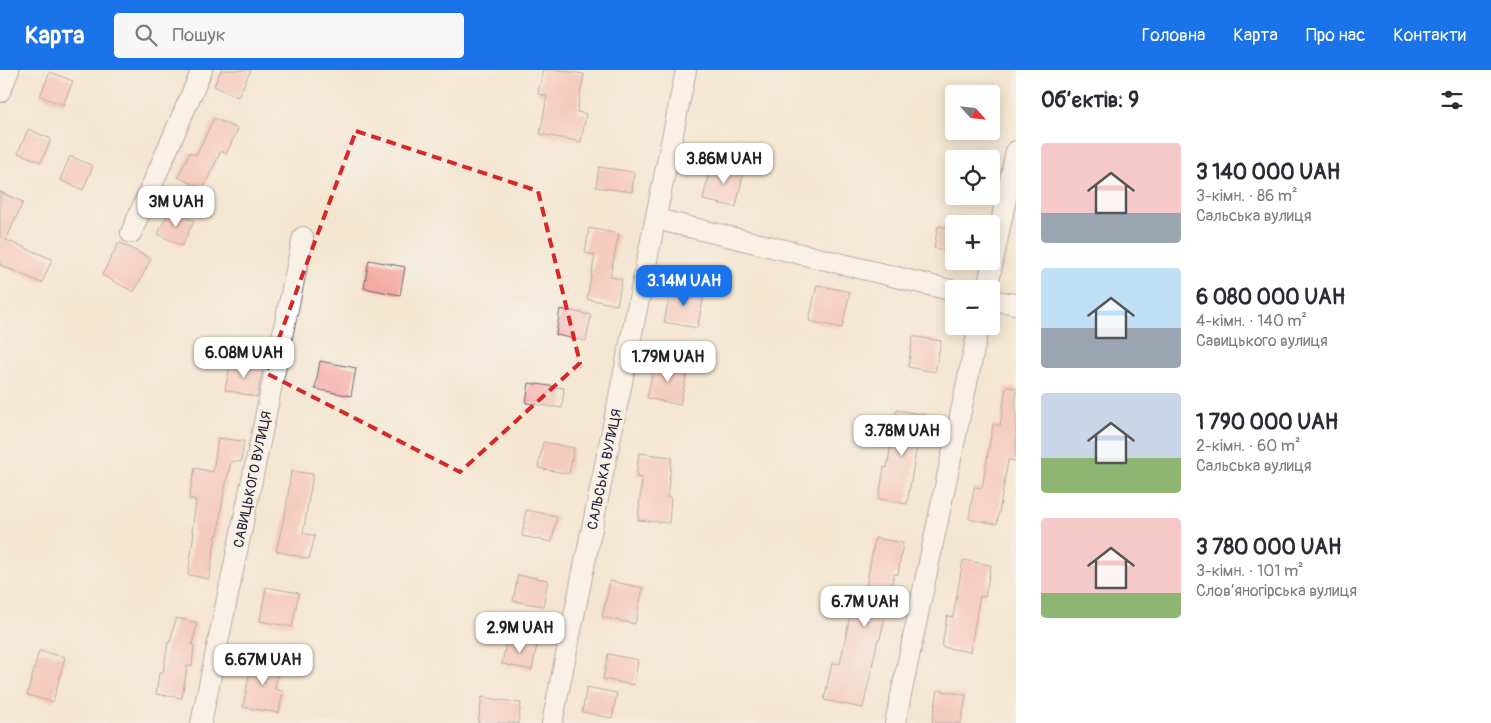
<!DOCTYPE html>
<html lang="uk">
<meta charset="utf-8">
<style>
:root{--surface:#fff;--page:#f7f7f7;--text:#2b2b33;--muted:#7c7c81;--accent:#1a73e8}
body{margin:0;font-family:Pangolin,sans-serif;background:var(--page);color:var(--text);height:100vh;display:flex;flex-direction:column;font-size:19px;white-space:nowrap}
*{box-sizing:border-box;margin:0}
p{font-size:16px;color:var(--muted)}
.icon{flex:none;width:28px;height:28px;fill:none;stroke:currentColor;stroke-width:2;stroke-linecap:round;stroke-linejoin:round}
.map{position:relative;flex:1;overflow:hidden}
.side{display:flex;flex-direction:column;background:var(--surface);width:475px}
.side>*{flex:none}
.needle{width:32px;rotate:117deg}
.buttons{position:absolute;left:945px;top:15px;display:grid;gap:10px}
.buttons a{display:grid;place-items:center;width:55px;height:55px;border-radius:5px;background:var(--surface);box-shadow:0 2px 12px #0003;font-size:25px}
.price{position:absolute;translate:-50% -42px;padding:0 11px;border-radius:10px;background:#fff;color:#222;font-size:16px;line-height:32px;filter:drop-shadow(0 1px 2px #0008)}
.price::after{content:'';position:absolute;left:50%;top:30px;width:15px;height:11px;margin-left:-8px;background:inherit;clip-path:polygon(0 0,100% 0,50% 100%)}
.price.active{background:var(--accent);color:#fff}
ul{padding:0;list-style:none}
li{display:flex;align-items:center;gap:15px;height:125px;padding:0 25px}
li span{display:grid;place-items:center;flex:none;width:140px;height:100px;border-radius:5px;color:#555}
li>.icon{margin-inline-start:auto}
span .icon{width:60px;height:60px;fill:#fffc;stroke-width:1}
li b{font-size:21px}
h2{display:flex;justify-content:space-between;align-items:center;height:60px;padding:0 25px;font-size:21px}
header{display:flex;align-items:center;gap:30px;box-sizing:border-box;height:70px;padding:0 25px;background:var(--accent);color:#fff}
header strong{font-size:24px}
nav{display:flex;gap:28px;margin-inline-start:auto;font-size:18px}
.search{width:350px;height:45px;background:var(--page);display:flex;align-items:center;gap:12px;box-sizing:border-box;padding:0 18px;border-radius:5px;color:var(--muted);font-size:19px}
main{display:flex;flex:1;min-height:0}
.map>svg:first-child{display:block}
.building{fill:#f6aaa4}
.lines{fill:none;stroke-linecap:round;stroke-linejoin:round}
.minor-casing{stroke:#6c6770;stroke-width:22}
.minor{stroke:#fff;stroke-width:20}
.marked{fill:none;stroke:#d62828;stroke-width:4;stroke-dasharray:10 6;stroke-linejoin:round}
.labels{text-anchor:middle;stroke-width:4.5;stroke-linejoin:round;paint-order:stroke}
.street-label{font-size:14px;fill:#22223b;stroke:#f6f6f2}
</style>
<header>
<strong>Карта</strong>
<div class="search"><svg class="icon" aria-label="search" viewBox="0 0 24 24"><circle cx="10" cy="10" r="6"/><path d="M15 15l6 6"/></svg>Пошук</div>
<nav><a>Головна</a><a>Карта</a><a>Про нас</a><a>Контакти</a></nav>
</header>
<main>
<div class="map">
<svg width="1016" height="653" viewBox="0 0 1016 653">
<rect width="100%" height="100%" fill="#f6f6f2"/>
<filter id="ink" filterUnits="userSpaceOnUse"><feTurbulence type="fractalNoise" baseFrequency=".02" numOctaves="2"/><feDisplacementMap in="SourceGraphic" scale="10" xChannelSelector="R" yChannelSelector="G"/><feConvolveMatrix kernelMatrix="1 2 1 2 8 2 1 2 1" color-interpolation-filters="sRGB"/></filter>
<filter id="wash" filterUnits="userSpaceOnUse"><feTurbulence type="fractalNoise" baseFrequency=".0096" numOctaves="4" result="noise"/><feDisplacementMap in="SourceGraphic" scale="20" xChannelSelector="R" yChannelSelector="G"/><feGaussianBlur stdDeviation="1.12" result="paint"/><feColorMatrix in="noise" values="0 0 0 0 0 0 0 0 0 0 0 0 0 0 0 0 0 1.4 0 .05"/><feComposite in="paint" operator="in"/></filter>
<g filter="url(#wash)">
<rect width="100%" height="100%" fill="#f4e6d1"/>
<g id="blocks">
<!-- building -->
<g class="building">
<path d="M221,0H251L238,27L214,16Z"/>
<path d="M543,0H560L584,4L577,42L586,44L581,72L540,64L547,26L538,24Z"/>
<path d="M50,2L73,11L63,35L40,26Z"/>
<path d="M214,48L238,59L226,84L221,81L203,119L178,107L190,82L196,85Z"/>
<path d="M28,59L51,69L41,92L18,83Z"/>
<path d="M70,86L93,96L83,120L60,110Z"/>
<path d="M711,93L744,100L736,137L703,130Z"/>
<path d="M599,97L634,102L632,122L596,117Z"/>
<path d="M0,122L23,132L6,170L52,189L42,213L0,195Z"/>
<path d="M169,140L194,151L182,176L158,164Z"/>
<path d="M938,156L954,159V182L934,178Z"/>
<path d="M589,158L619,164L610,207L622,209L617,235L587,229L595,185L585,183Z"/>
<path d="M119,172L151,189L134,222L102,205Z"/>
<path d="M369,190L405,197L400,225L364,218Z"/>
<path d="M672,215L705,222L697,258L664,252Z"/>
<path d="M817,215L850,222L842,258L809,251Z"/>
<path d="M560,239L591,245L586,271L556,265Z"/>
<path d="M913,266L941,271L935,302L908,297Z"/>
<path d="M231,290L263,297L257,327L225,320Z"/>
<path d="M320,291L356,298L351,326L315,319Z"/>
<path d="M655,291L688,298L680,335L647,328Z"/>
<path d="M529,313L564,318L562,338L526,333Z"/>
<path d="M1006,317L1016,318V391L1008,390L997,454L969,449L974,417L982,418L993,354L1000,356Z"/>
<path d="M897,340L926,345L920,376H917L907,434L879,429L884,397L887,398Z"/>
<path d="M218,368L244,371L241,392L231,391L223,427L218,465H216L209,509L188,505L194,462H192L196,430L189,428L195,398L213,402Z"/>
<path d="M543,372L574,378L569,404L538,398Z"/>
<path d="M639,383L672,387L667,427H671L669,453L638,450L642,408L636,407Z"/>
<path d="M291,401L313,404L303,463L315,466L309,489L276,481L286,440Z"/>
<path d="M526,440L557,446L552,472L522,466Z"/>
<path d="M875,468L903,473L898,504H894L880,569H878L863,638L824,630L832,593L840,594L854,526L864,528Z"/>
<path d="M963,490L991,495L985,527L980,526L970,582L942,577L947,546L953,547Z"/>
<path d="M518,505L548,510L543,536L513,531Z"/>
<path d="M610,511L643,518L635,554L602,547Z"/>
<path d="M266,517L299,523L292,557L260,551Z"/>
<path d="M176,548L197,553L192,575H194L192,596H187L182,628L156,624L159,603H163L168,572H170Z"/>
<path d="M507,569L537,574L532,600L502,594Z"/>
<path d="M39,581L65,587L53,632L27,625Z"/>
<path d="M608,584L638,590L634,615L603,609Z"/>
<path d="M253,585L279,589L275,619L283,621L279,643L243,637Z"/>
<path d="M587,617L617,623L612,648L582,642Z"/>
<path d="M938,620L966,625L961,653H932Z"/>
<path d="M482,627L521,633L518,653H478Z"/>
</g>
</g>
</g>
<g filter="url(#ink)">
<use href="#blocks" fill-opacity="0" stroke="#6c6770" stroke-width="1"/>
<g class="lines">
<defs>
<g id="minor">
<path d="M0,22L9,0"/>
<path d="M656,149L954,221"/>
<path d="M131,163L202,0"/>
<path d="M987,219L1016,81"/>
<path d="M991,230L1016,234"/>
<path id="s1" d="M201,653L303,167"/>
<path id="s2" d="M552,653L686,0"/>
<path d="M895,653L979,256"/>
</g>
</defs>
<!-- minor casing -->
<use href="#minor" class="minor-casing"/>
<!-- minor -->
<use href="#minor" class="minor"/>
</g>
</g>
<!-- marked area -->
<path d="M0 0H1016V653H0ZM356,61L538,121L580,293L460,402L266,303Z" fill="#f4e6d1" fill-opacity=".55" fill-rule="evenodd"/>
<path class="marked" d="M356,61L538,121L580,293L460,402L266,303Z"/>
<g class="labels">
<!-- street labels -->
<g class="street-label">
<text dy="5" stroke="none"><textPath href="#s2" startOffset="259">САЛЬСЬКА ВУЛИЦЯ</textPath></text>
<text dy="5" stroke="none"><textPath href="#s1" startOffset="249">САВИЦЬКОГО ВУЛИЦЯ</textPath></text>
</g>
</g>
</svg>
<div class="buttons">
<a><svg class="needle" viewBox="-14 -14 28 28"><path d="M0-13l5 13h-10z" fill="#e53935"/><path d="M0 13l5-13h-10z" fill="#7c7c81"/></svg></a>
<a><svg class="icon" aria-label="locate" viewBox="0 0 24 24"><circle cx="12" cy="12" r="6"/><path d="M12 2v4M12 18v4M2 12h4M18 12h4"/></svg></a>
<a>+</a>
<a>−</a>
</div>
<b class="price" style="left:724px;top:115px">3.86M UAH</b>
<b class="price" style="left:176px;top:158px">3M UAH</b>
<b class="price active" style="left:684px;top:237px">3.14M UAH</b>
<b class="price" style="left:244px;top:309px">6.08M UAH</b>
<b class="price" style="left:668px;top:313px">1.79M UAH</b>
<b class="price" style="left:902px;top:387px">3.78M UAH</b>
<b class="price" style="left:865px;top:558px">6.7M UAH</b>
<b class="price" style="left:520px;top:584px">2.9M UAH</b>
<b class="price" style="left:263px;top:616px">6.67M UAH</b>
</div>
<section class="side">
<h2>Об’єктів: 9<svg class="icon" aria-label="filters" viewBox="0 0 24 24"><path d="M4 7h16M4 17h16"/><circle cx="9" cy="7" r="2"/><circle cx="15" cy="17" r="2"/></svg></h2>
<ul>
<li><span style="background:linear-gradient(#f6c9c9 70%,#9aa5b1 0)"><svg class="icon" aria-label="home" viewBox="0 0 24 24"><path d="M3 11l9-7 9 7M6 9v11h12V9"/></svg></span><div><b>3 140 000 UAH</b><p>3-кімн. · 86 m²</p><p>Сальська вулиця</p></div></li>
<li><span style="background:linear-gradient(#bfe0f5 60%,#9aa5b1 0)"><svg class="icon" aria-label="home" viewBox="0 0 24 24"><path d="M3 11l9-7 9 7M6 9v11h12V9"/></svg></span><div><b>6 080 000 UAH</b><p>4-кімн. · 140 m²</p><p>Савицького вулиця</p></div></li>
<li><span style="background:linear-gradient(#c9d6e8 65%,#8fb573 0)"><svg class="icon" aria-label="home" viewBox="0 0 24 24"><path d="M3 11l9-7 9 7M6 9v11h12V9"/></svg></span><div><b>1 790 000 UAH</b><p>2-кімн. · 60 m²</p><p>Сальська вулиця</p></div></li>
<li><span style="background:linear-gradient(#f6c9c9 75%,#8fb573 0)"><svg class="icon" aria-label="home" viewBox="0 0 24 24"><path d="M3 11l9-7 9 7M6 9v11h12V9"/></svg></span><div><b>3 780 000 UAH</b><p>3-кімн. · 101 m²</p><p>Слов’яногірська вулиця</p></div></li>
</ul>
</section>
</main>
